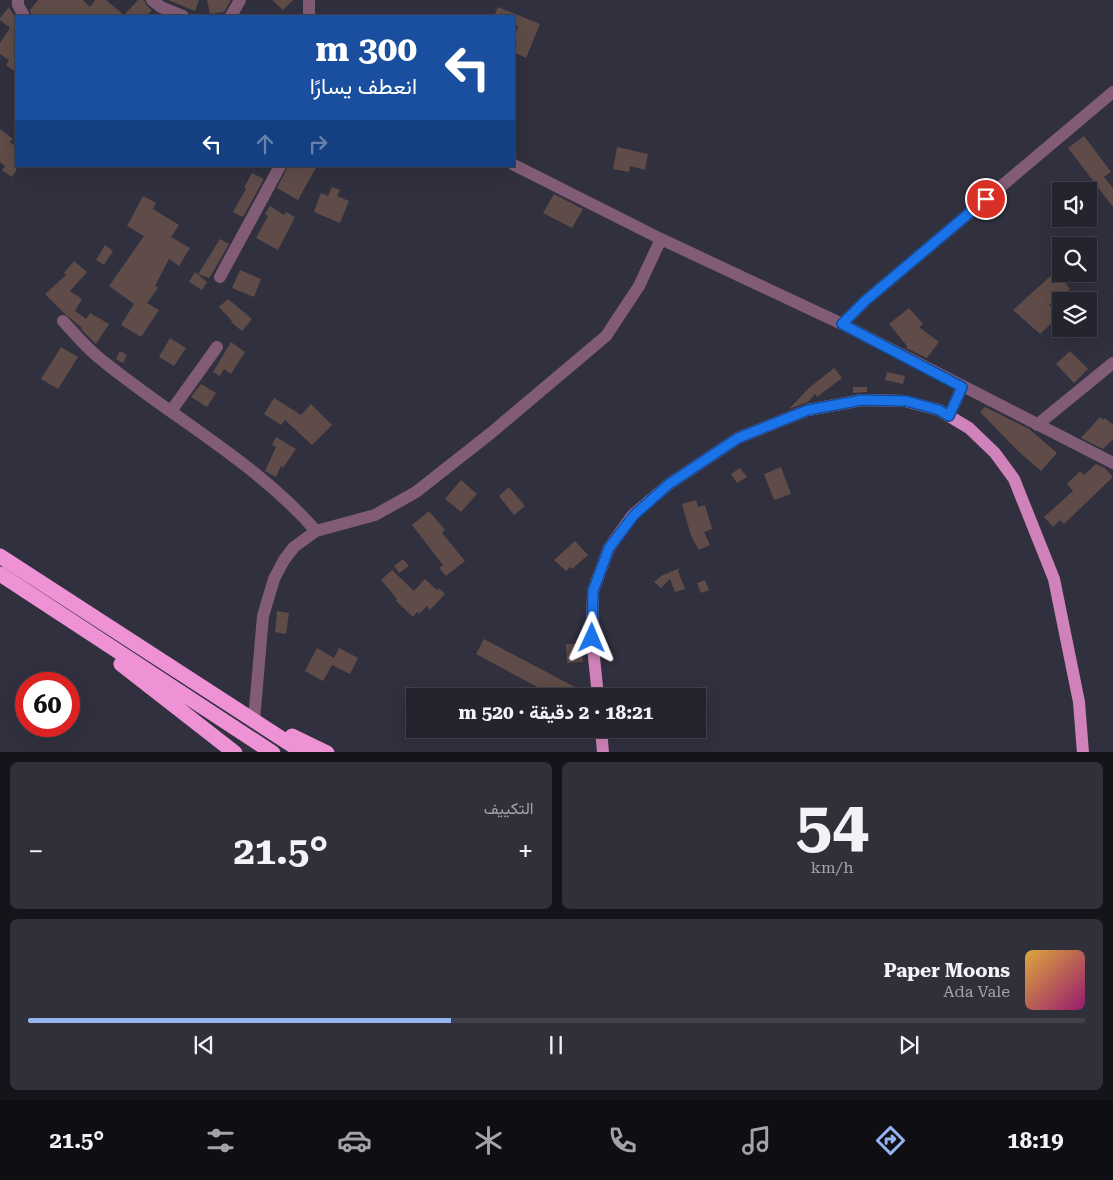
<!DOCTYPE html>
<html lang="ar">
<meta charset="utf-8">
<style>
:root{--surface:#24242f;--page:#30303b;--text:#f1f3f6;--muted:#a3a4aa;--line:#41414b;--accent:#95b2f1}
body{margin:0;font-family:"Roboto Serif",Vazirmatn,serif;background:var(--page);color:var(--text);direction:rtl;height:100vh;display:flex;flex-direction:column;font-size:19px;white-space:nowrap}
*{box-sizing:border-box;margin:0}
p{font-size:16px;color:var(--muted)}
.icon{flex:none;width:28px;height:28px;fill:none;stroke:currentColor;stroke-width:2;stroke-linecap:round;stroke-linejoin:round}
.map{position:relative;height:752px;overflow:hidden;direction:ltr}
.panel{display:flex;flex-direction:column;gap:10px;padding:10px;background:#14141a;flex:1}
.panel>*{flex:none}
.top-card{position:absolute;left:15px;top:15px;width:500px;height:152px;border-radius:0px;box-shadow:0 5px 20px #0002,0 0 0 1px var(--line);direction:rtl;background:#1a4fa0;color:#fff;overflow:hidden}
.tools{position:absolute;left:1052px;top:182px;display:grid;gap:10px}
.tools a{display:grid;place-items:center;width:45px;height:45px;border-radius:0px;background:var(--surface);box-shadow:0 5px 20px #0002,0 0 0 1px var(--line);font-size:25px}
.speed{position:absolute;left:15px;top:672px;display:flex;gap:10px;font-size:25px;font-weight:700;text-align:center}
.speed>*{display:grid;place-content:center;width:65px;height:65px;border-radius:50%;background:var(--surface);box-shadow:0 5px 20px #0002,0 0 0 1px var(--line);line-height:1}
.speed .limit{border:8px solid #d22;background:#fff;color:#111}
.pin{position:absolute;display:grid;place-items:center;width:42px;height:42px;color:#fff;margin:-21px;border:2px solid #fff;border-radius:50%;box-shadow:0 1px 5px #0007}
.me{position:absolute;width:55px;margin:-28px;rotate:1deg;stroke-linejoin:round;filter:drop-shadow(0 0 4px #0008)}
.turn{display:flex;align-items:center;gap:18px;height:105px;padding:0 15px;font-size:22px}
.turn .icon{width:65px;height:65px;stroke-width:2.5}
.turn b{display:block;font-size:35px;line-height:42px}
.lanes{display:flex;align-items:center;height:48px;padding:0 15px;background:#0003;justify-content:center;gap:25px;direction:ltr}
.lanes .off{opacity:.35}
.big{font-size:38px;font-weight:700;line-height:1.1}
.panel .widget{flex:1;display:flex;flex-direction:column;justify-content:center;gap:8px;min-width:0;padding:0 18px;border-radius:8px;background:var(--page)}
.panel .dial{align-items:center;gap:0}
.dial b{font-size:65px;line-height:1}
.song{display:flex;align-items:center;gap:15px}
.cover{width:60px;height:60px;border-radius:8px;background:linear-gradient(135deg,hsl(40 70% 55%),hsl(320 70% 35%))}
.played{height:5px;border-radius:2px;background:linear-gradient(90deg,var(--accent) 40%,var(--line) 40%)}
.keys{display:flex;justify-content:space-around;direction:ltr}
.heat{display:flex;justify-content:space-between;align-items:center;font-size:28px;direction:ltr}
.panel .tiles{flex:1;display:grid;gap:10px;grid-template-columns:1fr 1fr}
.widget:last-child{grid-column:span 2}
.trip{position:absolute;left:406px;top:688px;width:300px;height:50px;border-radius:0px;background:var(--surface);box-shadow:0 5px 20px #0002,0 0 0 1px var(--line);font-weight:700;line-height:50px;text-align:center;direction:rtl}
.tabs{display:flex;height:80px;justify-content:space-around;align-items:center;background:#0e0e13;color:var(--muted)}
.tabs .icon{width:35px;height:35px}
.tabs .on{color:var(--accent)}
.tabs b{font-size:22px;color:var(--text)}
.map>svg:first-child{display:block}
.building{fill:#5f4c48}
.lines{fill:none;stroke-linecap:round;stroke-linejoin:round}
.minor{stroke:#825c76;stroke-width:12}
.major{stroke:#d083ba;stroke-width:12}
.highway{stroke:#ef92d5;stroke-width:15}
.route-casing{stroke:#114b97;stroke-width:12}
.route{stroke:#1a73e8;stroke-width:9}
</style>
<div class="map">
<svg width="1113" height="753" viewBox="0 0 1113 753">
<rect width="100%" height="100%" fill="#30303f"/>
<path class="building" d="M38 0H83L90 7 95 0H106L124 15 138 0H144L147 6 152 10 146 16H32L30 10Z
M168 0H199L195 11Z
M207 0H231L224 12 210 14Z
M272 0H293L283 10Z
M9 7 16 19V72L6 65 9 60 0 54V43L10 28 0 20V18Z
M498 7 540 24 526 58 514 52V37L518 26 514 25V16H494Z
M0 129 13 139 10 142 16 147V171L12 177 2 170 5 166 0 162Z
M1084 136 1111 172 1104 177 1113 188V207L1068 148Z
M617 147 648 154 645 170 630 166 629 172 613 169Z
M288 166H317L298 200 277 188Z
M252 173 264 179 243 217 233 212 246 189 244 188Z
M332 187 340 190 337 196 349 201 340 223 314 212 321 193 328 196Z
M554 194 583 209 572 228 543 213Z
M143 196 156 203 153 209 179 225 171 237 190 248 179 266 169 259 155 286 158 288 147 303 159 310 141 337 121 325 134 304 109 286 144 236 127 226Z
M270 206 284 215 286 212 295 217 278 250 256 238 268 216 265 214Z
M220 239 229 244 213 272 209 278 198 274Z
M105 245 113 251 104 265 96 260Z
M74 261 87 272 70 291 82 299 75 311 86 319 90 313 109 324 96 344 81 329 82 328 64 313 45 294 66 275 64 273Z
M240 270 261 279 254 297 232 288Z
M1056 271 1070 289 1049 305 1058 317 1040 334 1013 310Z
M195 272 207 282 202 290 189 282Z
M228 299 252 319 242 331 231 322 232 321 219 307Z
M909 308 923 324 919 327 939 342 927 358 906 348 907 346 889 324Z
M170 338 186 348 174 366 159 357Z
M231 342 245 352 231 374 224 369 220 376 213 372Z
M61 347 78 357 58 389 41 379Z
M120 351 127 355 123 363 116 359Z
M1070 351 1088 369 1074 383 1056 364Z
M834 368 842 378 817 397 815 394 808 402 789 409 809 388Z
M887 372 905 376 903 384 885 380Z
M201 384 216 393 207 407 191 397Z
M853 387H867V392L853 393Z
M274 398 301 415 311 404 332 425 312 445 285 420 281 425 264 414Z
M985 407 1029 429 1057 453 1041 471 1018 451 980 412Z
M1100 417 1103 420 1105 418 1113 425V439L1103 449 1081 438Z
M276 437 296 449 283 468 281 466 276 477 265 471 276 447 272 445Z
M1096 464 1105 468 1113 477 1064 524 1060 520 1053 527 1044 517 1073 491 1067 484 1080 471 1084 475Z
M781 467 791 494 774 500 764 474Z
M740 468 747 477 737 483 731 474Z
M461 480 477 494 461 512 445 499Z
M509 487 525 506 514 515 499 496Z
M696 500 698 507 705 505 712 529 704 532 710 545 699 550 691 536 682 504Z
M429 511 445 530 442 533 465 561 446 576 439 568 443 565 412 525Z
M575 541 588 555 572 569 570 567 566 571 554 560Z
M403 559 409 566 399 573 394 566Z
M680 568 678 571 685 589 675 592 670 579 661 588 654 582 661 576Z
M392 570 414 591 425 579 437 590 439 588 445 594 430 610 427 606 419 614 417 612 413 617 396 601 397 599 381 580Z
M705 580 709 590 701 593 697 583Z
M277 611 289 613 286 634 275 632Z
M484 639 575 687 570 696H554L476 654Z
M566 644H582L583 662 567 663Z
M317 648 334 658 339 648 358 658 350 674 332 665 323 681 305 671Z"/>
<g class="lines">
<path class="minor" d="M18 0V5L24 16
M152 0 161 7 183 16
M309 0V16
M231 16 240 0
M514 165 661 239 842 324 1113 463
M220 277 280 166
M63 321C76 335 88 350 103 361 173 418 257 463 316 531
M842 324 865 301 1113 92
M171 411 217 347
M949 416 962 387
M1037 425 1113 363
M254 720 263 616 274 579 284 560 294 547 316 531 375 515 416 492 491 433 606 336 639 286 661 239"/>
<path class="major" d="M598 696 592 638 593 591 609 548 633 515 669 484 738 438 808 410 862 400 905 401 939 410 969 428 995 453 1014 479 1054 579 1079 702 1083 753
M601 729 603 753"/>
<path class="highway" d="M0 556 304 753
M0 574 273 753
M121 664 235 753
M292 736 327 753"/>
</g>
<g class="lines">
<g class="route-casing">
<path id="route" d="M592 638 593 591 609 548 634 515 669 484 738 438 808 410 862 400 906 401 939 410 949 416 962 387 842 324 865 301 986 199"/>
</g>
<use href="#route" class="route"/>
</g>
</svg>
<div class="tools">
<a><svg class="icon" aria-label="sound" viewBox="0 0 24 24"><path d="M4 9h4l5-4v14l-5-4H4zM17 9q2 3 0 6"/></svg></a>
<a><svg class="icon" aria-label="search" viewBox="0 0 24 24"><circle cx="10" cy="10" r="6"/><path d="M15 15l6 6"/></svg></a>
<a><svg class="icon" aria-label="layers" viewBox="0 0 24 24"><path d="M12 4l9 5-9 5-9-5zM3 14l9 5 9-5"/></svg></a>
</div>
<div class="speed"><div class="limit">60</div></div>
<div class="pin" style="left:986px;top:199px;background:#d93025"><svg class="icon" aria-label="arrive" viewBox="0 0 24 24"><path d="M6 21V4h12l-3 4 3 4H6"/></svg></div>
<svg class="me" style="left:592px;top:638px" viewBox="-20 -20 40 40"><path d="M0-17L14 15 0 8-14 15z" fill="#1a73e8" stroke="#fff" stroke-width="4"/></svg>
<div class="trip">18:21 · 2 دقيقة · 520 m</div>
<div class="top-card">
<div class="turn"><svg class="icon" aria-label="left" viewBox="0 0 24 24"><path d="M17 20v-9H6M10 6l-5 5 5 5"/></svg><div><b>300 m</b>انعطف يسارًا</div></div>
<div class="lanes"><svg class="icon" aria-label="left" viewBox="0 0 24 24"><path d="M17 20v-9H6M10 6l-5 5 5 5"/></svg><svg class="icon off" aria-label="ahead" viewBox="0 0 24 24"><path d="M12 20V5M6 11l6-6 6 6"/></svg><svg class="icon off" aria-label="right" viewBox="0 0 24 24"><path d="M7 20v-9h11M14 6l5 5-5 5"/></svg></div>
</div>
</div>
<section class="panel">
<div class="tiles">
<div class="widget dial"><b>54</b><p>km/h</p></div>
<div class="widget"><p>التكييف</p>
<div class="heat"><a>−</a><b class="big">21.5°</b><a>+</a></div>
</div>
<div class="widget">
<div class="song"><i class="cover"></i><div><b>Paper Moons</b><p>Ada Vale</p></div></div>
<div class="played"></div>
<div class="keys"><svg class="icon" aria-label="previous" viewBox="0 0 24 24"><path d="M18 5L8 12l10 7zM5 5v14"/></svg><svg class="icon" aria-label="pause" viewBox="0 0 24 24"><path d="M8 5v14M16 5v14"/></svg><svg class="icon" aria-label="next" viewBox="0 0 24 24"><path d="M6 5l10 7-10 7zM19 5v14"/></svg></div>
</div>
</div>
</section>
<nav class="tabs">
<b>18:19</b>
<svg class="icon on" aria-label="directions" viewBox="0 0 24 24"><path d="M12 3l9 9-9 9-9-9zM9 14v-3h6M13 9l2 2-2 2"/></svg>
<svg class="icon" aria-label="music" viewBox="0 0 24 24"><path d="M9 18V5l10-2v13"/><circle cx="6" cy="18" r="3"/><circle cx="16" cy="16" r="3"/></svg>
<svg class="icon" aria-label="phone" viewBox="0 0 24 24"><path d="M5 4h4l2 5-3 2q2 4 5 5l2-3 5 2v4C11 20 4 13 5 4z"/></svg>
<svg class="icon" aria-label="climate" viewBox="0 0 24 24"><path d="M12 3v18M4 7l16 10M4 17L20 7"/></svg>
<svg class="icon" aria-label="car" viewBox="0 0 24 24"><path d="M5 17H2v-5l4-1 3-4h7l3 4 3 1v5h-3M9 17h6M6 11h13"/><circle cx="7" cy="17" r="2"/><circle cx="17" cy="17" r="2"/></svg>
<svg class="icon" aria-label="filters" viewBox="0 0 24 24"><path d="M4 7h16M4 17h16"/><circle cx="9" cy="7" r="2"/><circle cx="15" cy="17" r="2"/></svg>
<b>21.5°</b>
</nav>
